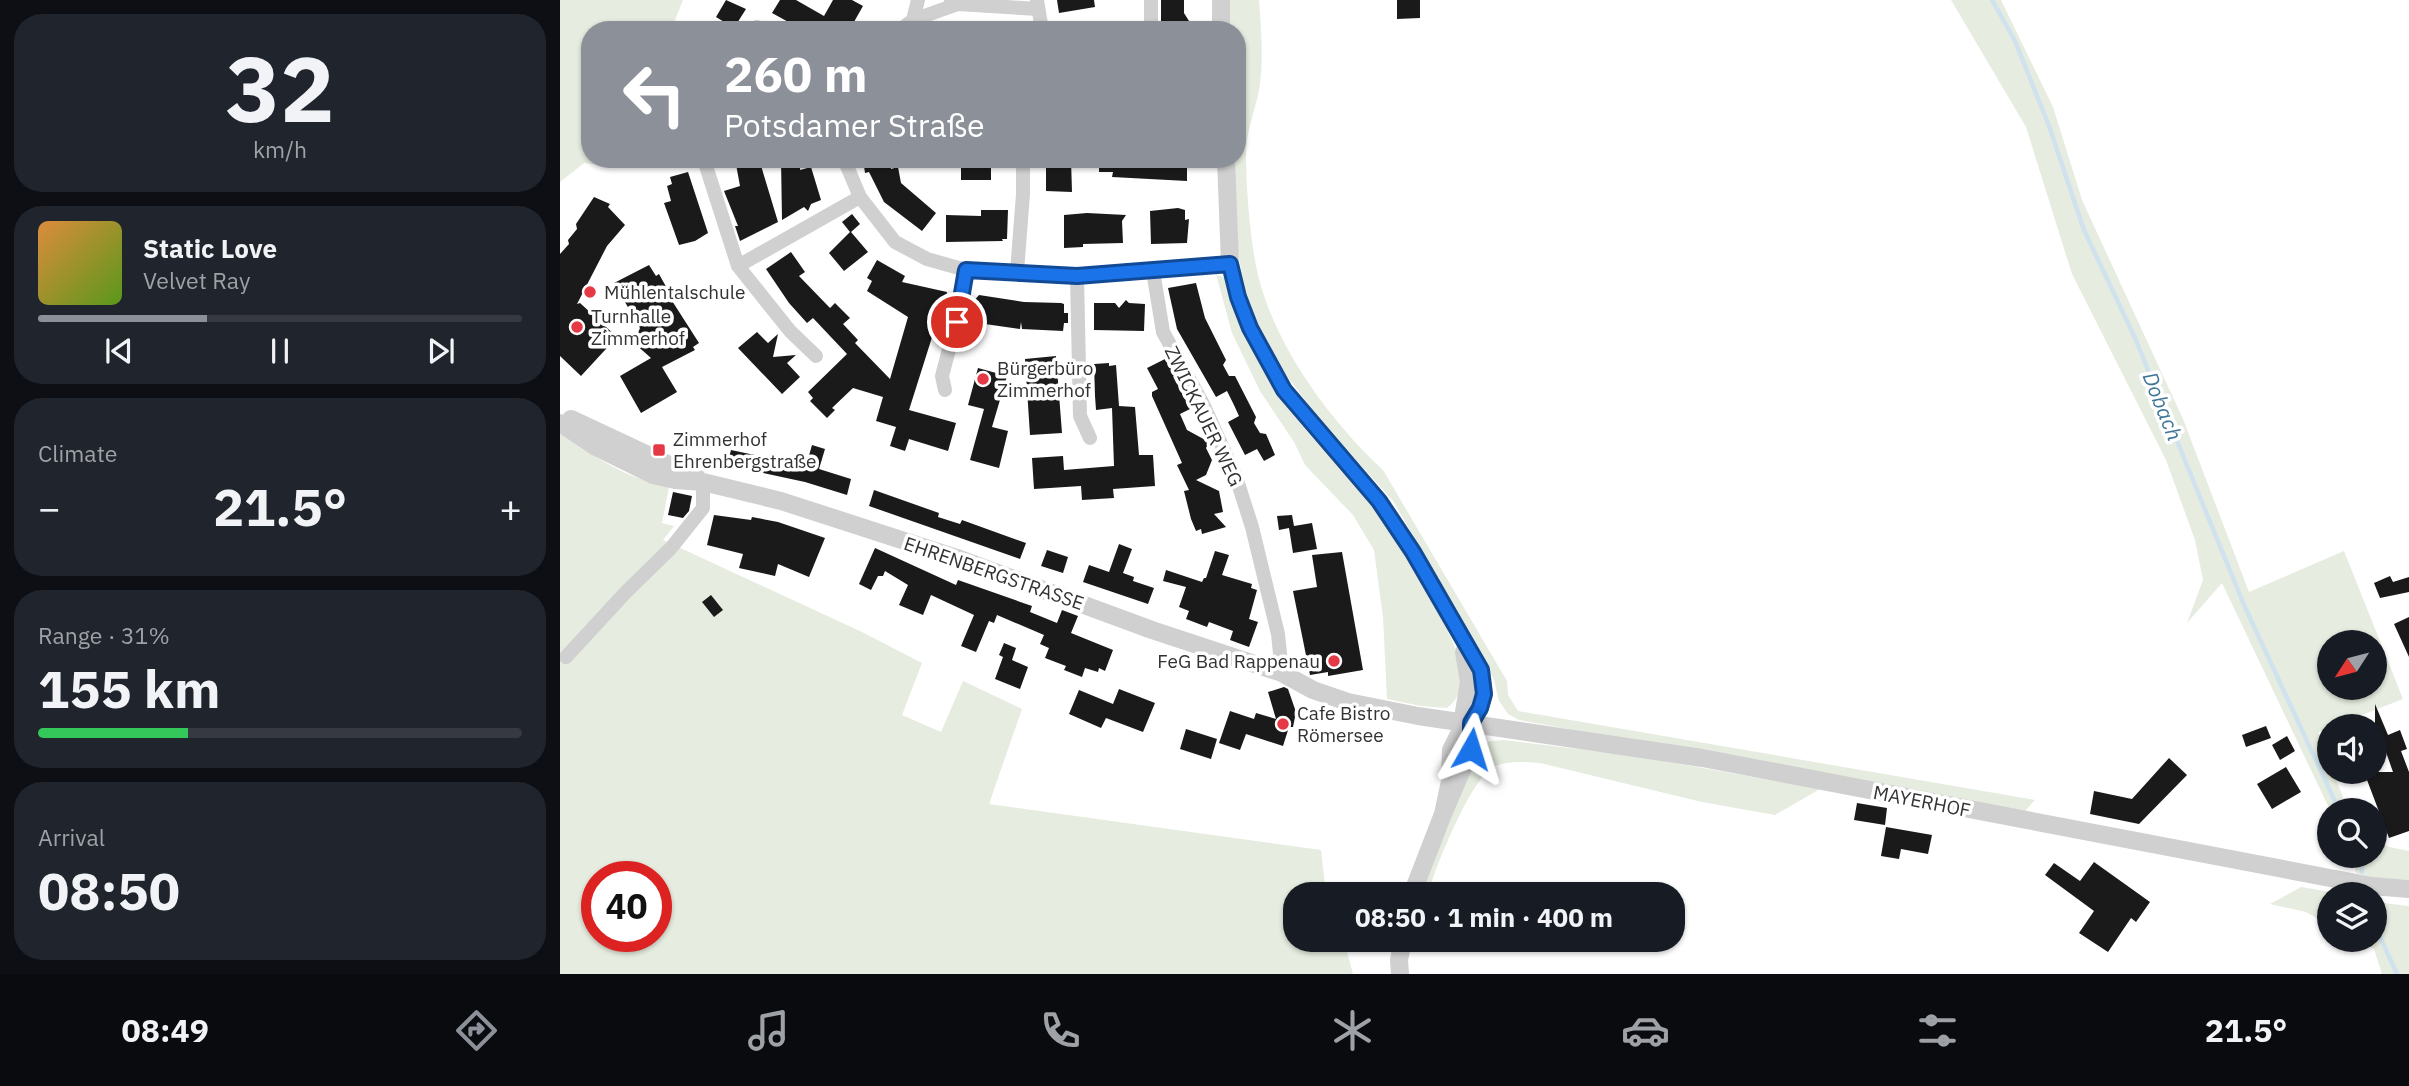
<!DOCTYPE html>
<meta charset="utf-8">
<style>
:root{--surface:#171b24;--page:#20242c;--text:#f1f3f6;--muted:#9ea1a6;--line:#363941;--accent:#8c9099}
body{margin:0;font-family:"IBM Plex Sans",sans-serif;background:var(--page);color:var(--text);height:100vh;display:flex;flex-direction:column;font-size:26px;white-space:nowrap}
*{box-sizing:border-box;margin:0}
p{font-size:23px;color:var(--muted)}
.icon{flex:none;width:38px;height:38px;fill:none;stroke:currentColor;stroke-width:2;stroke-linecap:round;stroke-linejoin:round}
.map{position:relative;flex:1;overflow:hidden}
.panel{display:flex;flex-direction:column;gap:14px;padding:14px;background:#0d0f14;width:560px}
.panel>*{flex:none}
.guide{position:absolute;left:21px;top:21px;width:665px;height:147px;border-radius:28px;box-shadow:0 2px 5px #0004;background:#8c9099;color:#fff;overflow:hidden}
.needle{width:46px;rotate:234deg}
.controls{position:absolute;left:1757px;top:630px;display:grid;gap:14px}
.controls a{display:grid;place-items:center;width:70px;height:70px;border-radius:50%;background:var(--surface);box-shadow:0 2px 5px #0004;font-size:35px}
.speed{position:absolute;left:21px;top:861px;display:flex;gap:14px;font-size:35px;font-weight:700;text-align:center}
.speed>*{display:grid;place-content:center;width:91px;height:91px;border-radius:50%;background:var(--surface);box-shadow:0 2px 5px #0004;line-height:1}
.speed .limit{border:10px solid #d22;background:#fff;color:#111}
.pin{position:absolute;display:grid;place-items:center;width:60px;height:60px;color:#fff;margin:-30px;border:4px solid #fff;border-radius:50%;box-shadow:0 2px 7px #0007}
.me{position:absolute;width:77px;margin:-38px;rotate:6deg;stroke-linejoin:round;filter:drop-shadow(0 0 5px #0008)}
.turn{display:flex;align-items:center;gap:24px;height:147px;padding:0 28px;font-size:32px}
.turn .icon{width:91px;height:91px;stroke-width:2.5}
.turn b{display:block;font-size:49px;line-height:60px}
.big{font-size:52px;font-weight:700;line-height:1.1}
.panel .card{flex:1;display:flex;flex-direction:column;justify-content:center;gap:10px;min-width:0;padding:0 24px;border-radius:28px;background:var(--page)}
.panel .dial{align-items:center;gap:0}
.dial b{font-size:91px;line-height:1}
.song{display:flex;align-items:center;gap:21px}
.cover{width:84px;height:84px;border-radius:10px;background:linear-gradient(135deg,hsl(30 70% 55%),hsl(90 70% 35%))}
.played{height:7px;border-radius:4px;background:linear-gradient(90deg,var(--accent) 35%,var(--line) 35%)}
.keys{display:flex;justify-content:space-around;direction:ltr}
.heat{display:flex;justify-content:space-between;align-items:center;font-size:38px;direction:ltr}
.charge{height:10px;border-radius:5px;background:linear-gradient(90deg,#34c759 31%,var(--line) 0)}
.trip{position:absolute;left:723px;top:882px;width:402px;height:70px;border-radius:28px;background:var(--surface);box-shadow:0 2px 5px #0004;font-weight:700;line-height:70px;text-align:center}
.menu{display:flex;height:112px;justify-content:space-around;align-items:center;background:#090b0e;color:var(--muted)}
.menu .icon{width:49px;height:49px}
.menu .selected{color:var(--accent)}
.menu b{font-size:32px;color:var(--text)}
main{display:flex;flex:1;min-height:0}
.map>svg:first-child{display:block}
.green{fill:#e6ecdf;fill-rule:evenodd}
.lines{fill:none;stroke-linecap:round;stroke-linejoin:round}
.stream{stroke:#cfe2ee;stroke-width:4.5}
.building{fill:#1a1a1a}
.minor{stroke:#d0d0d0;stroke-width:14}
.tertiary{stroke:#d0d0d0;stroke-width:18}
.route-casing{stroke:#114b97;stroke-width:18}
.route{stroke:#1a73e8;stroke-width:12}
.poi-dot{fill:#e63946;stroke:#fff;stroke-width:2.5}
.labels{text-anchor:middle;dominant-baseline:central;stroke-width:7;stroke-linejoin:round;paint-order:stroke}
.poi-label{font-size:19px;fill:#333;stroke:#fff;text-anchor:start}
.street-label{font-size:19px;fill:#333;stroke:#fff}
.water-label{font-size:21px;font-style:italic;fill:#3f7597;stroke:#fff}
</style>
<main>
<section class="panel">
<div class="card dial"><b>32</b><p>km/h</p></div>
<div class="card">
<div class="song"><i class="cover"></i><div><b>Static Love</b><p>Velvet Ray</p></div></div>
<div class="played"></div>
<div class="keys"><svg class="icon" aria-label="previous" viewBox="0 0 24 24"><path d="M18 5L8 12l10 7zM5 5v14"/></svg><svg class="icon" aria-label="pause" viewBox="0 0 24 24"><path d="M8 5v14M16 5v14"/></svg><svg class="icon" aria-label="next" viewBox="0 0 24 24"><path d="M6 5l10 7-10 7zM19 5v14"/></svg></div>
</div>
<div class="card"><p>Climate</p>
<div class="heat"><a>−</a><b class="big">21.5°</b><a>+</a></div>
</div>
<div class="card"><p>Range · 31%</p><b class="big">155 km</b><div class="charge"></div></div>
<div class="card"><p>Arrival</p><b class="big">08:50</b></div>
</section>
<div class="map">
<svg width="1849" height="974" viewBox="0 0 1849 974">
<rect width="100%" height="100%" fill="#fff"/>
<path class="green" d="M0 0H123L111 30H30V159H44L39 165 24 163 0 182Z
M670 0H699C701 29 704 62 699 90 695 111 686 132 686 153 686 188 690 241 698 275 715 346 770 421 823 470L947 681 948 695 958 711 1475 800 1465 811 959 720 948 714 939 701 934 680 921 652 833 501 761 421 720 367 700 331 686 293 678 254 674 159H677V30H670Z
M1391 0H1441L1493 107 1522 200 1623 419 1689 592 1784 551 1843 699 1758 732 1769 761V772H1773L1788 810H1770L1662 583 1627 623 1643 580 1635 540 1606 460 1512 274 1466 127ZM1769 642H1815V688H1769Z
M656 274 667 279C681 318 693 356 716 391 745 435 786 470 819 512 837 533 902 647 902 671 902 687 900 698 887 708L861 706 827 699 823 617 814 550 793 515 745 465 734 442 700 391 672 333Z
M0 432C40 460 61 476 109 487L102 523 114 526 103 540 302 632 362 663 342 715 381 732 403 681 462 709 429 804 761 850 766 894H735V940H784L793 974H0ZM37 877H96V936H37Z
M944 740 1075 756 1260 789 1215 815 1142 802 980 763C966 762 945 760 932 768 910 781 875 868 868 894H858L918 749 930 741Z
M1815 844 1849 851V880L1813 878 1796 873 1792 856H1815Z
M1741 887 1782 894H1769V925L1746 912 1710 904Z
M1815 902 1849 906V974H1822L1814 949 1796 940H1815Z"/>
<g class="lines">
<path class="stream" d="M1432 0 1455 41 1489 126 1524 230 1575 338 1684 605 1779 810
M1801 856 1802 872
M1815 926 1837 974"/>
</g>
<path class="building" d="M166 0 186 9 174 28 156 17Z
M220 0H236L264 16 273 0H292L303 6 290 29 284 25 281 30H243L212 13Z
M497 0H534L535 7 499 13Z
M601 0H624V13L629 21H615L614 27 601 26Z
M837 0H860V18L837 19Z
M175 159H199L218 222 180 241 175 226H178L164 191 180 186Z
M221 159H241L240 170 251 167 261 200 251 204 248 211 244 207 222 220Z
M303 159H330L331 169 338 167 341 183 376 213 362 231 324 202 309 172 305 173Z
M431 159V180H401V160Z
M478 159H511L512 192 486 191V167Z
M539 159H627V181L552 177 553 172H539Z
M128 172 148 233 135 241 119 245 104 203 111 201 107 186 112 184 110 177Z
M34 197 50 204 48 207 65 225 47 246 17 304 20 303 57 337 21 376 0 356V254L9 244 8 240 17 229 16 224Z
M618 208 625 210V220L629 219 627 243 591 244 590 211Z
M421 210H448L447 239H442L443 241 386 242V215L421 216Z
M527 213 566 215 562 221 563 243 523 244V247L504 248V215Z
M292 214 300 224 291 232 308 252 284 271 269 253 290 232 282 222Z
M231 252 245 272 239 276 270 308 275 303 290 318 283 324 298 340 295 343 330 379 348 317 307 291 312 281 307 278 317 260 345 276 342 282 387 292 379 332 374 331 349 410 396 423 388 451 349 439 345 451 330 446 336 427 316 421 323 397 293 388 272 408 275 410 267 418 250 401 253 398 248 392 287 354 253 318 247 323 229 303 206 269Z
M89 265 96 276 99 274 109 292 107 293 139 343 133 347 135 350 102 367 117 392 81 413 60 376 91 358 74 343 80 328 54 283Z
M636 283 645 318 666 360 663 365 669 376H675L696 417 694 423 700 433 706 434 715 455 704 461 697 449 685 455 668 422 679 416 673 403 667 391 656 397 617 329 608 288Z
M419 295 464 302 501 303 504 304V313H508V323H504L503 331 462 329 461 322 460 329 411 322 412 303Z
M566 300 569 303 585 304 584 331 534 330V303H555L559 308Z
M197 332 208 343 218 334 213 357 236 355 227 363 240 377 222 394 178 348Z
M496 356 502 433 470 435 465 359Z
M605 359 616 375 614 377 630 409 620 414 627 430 649 442 646 448 652 460 646 475 636 480 659 491 663 512 654 514 666 527 642 534 641 529 636 531 631 519 624 491 629 490 617 465 622 463 592 396V392L598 389 587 368Z
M549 363V366L556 365 559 406 575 407 579 455H593L595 486 553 489 554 498 522 500 521 486 474 489 472 458 503 456 504 470 554 466 552 408 536 410 535 396 534 364Z
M418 368 447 376 432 427 448 431 439 468 410 460 424 409 408 405Z
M252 445 265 449 259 469 291 479 287 495 245 482 167 465 171 450 246 466Z
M314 490 379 513 378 517 400 524 402 520 466 543 460 559 309 506Z
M113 492 132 496 129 511 123 518 108 515Z
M154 515 191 520 192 517 218 522 265 538 249 577 218 564 215 576 179 568 183 554 147 545Z
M732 515 734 526 752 523 757 549 733 553 729 528 719 530 717 516Z
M559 544 572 549 563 573 574 577 573 581 594 588 588 604 523 582 529 565 549 572Z
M315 548 396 585 398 580 472 606 470 612 497 623 502 610 518 616 511 633 553 650 545 671 539 668 538 672 525 668 522 677 504 670 506 666 485 658 489 648 480 644 484 635 437 615 434 623 429 621 416 652 401 646 414 615 371 595 363 615 339 605 348 585 325 571 323 576H318L311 590 299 584Z
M487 550 508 557 503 573 481 566Z
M655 551 669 555 662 575 692 584 691 588 697 590 689 619 698 622 689 647 670 640 673 631 649 622 647 627 626 619 629 611 619 607 626 587 603 581 606 570 642 582 644 578H646Z
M782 552 803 670 768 676V672L750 675 733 591 757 587 752 555Z
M1830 576 1833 582 1849 577V592L1820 598 1814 583Z
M151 595 163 610 154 617 142 602Z
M1849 617V657L1834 624Z
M444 643 456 648 452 660 468 667 460 689 435 679 443 657 439 655Z
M724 687 728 689 736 712 733 727H729L723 746 686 734 680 750 659 743 670 711 694 719 696 713 716 719 708 692Z
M559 689 595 703 583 732 546 718 541 728 509 714 519 690 553 704Z
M1815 704 1828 735 1840 730 1847 749 1841 751 1849 772V831L1829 838 1804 772H1833L1821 738 1815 740Z
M1706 726 1711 738 1686 747 1682 735Z
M626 729 657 739 651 759 620 749Z
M1727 736 1735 751 1720 760 1712 745Z
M1609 758 1627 775 1579 824 1530 814 1534 791 1572 799Z
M1726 767 1741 792 1712 809 1697 784Z
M1297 803 1327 808 1325 825 1294 820Z
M1326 827 1372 835 1368 854 1341 849 1339 859 1321 856Z
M1534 862 1590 902 1576 922 1571 918 1548 952 1519 933 1534 911 1485 875 1494 863 1520 881Z"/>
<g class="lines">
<path class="minor" d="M391 0 398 4 478 9
M477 0 482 30
M591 0V30
M353 20 358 0
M197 27 203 30
M340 30 353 20 398 4
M284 159 300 197 335 242 367 259 406 270 517 276 670 264
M146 166 178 266 230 331 256 356
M178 266 300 197
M593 271 603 332 643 404 676 477 692 527 718 634 722 673
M457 272 463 194V159
M517 276 520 416 530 438
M385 390 382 376 401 304 406 270
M6 657 65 593 111 548 143 508V482"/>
<path class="tertiary" d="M661 30V0
M666 159 670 264 678 297 690 328 724 390 819 501 853 552 921 670 924 694 920 707 899 734 891 750 890 781 883 814
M11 419 137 478
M0 423 36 447 93 475 115 480 143 482 221 501 397 558 592 630 722 673 753 690 788 702 858 716 1142 758 1812 886 1849 889
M852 894 883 814 911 749V723L904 712 909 682 904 652
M840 974 839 960 843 940"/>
</g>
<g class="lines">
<g class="route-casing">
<path id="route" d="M397 322 406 270 517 276 670 264 678 297 690 328 724 390 819 501 853 552 921 670 924 694 920 708 911 723V749"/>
</g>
<use href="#route" class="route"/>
</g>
<g class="poi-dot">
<circle cx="30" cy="292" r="7"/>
<circle cx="17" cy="327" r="7"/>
<circle cx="423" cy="379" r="7"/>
<rect x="92" y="443" width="14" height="14" rx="3.5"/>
<circle cx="774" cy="661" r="7"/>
<circle cx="723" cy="724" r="7"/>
</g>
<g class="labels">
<g class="poi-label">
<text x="44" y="292">Mühlentalschule</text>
<text x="31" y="316">Turnhalle<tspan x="31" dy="22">Zimmerhof</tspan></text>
<text x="437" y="368">Bürgerbüro<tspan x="437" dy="22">Zimmerhof</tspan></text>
<text x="113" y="439">Zimmerhof<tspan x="113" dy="22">Ehrenbergstraße</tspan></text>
<text x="760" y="661" text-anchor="end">FeG Bad Rappenau</text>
<text x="737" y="713">Cafe Bistro<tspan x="737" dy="22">Römersee</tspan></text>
</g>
<g class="street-label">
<text transform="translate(644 416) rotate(64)">ZWICKAUER WEG</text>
<text transform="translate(434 573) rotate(19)">EHRENBERGSTRASSE</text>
<text transform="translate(1362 801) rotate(11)">MAYERHOF</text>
</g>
<g class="water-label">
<text transform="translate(1603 406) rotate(68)">Dobach</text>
</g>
</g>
</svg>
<div class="controls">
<a><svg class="needle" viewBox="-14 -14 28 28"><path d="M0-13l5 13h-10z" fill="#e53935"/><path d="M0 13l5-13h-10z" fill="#9ea1a6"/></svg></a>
<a><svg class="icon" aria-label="sound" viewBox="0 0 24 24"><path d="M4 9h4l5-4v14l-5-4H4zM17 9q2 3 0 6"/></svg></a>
<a><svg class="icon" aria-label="search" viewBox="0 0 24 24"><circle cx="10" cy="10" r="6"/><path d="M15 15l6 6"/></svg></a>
<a><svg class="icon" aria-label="layers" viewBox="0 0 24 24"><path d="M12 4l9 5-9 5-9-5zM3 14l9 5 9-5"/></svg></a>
</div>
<div class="speed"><div class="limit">40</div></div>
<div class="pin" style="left:397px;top:322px;background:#d93025"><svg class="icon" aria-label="arrive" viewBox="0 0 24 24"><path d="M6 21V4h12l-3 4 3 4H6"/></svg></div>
<svg class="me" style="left:911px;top:749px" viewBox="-20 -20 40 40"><path d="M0-17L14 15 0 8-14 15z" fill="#1a73e8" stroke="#fff" stroke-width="4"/></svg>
<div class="trip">08:50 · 1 min · 400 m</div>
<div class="guide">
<div class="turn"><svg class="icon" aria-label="left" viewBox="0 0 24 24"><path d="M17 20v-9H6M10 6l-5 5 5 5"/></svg><div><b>260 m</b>Potsdamer Straße</div></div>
</div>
</div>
</main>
<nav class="menu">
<b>08:49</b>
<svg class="icon selected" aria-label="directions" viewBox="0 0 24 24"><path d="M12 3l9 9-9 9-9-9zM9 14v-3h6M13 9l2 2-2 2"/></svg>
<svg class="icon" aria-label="music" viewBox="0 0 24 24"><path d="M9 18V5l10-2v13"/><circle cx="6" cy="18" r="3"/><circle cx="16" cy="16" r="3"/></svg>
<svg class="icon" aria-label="phone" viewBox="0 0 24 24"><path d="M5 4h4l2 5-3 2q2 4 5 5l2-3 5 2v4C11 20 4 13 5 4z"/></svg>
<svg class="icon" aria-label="climate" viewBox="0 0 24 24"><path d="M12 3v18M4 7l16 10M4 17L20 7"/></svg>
<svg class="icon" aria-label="car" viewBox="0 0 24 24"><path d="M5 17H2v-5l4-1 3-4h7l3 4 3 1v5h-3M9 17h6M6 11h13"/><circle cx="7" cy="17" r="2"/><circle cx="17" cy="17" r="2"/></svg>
<svg class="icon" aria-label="filters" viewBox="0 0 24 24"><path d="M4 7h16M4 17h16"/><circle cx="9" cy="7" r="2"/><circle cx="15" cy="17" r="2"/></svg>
<b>21.5°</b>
</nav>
